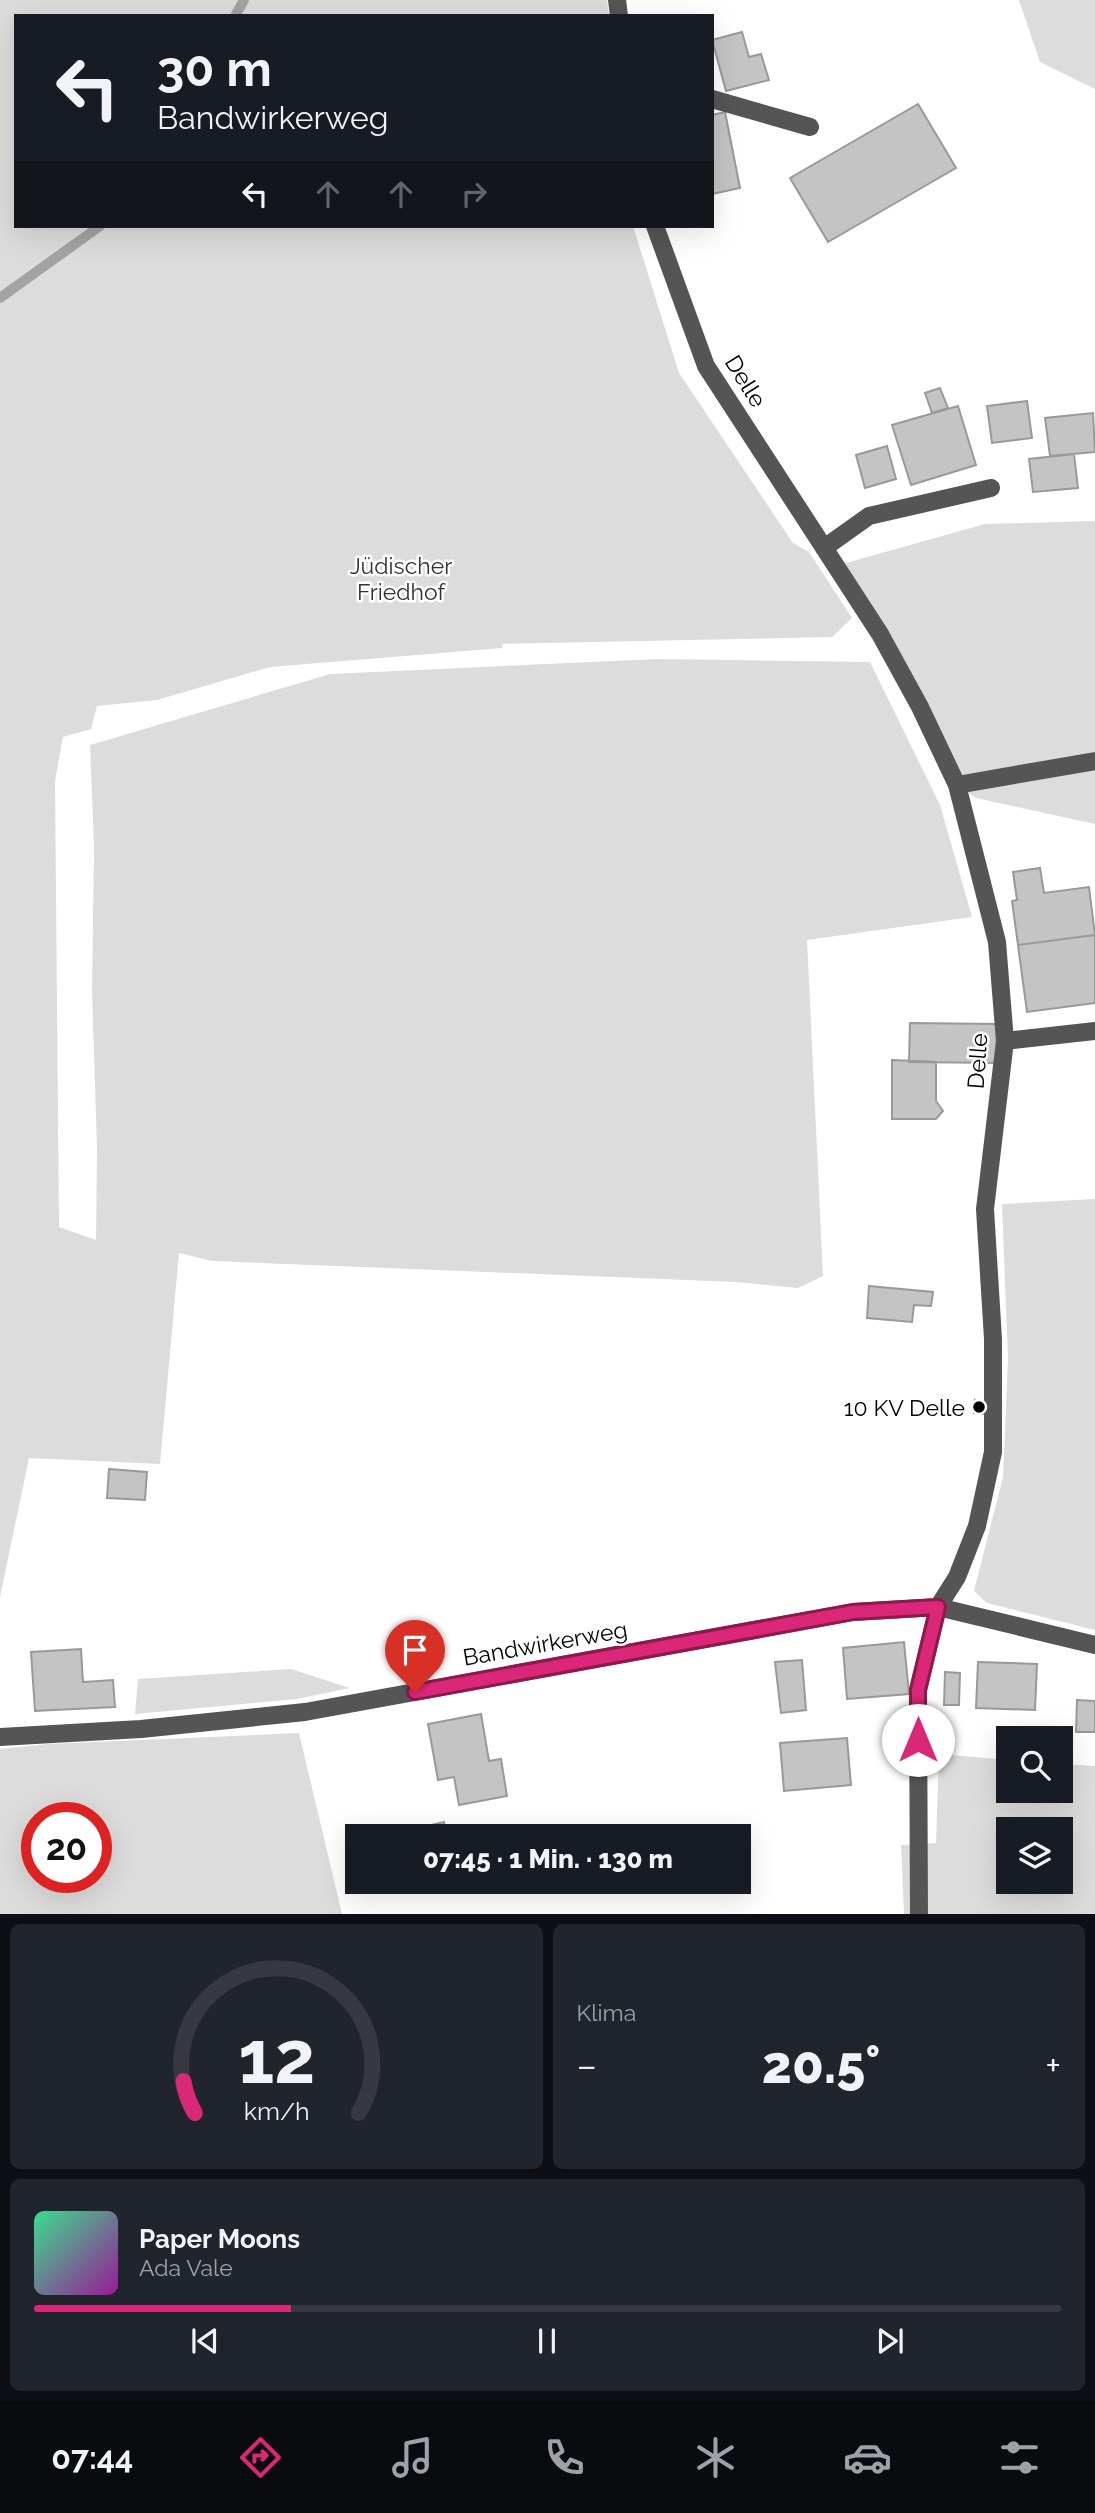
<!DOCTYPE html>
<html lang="de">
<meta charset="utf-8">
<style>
:root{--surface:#171b24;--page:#20242c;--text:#f1f3f6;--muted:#9ea1a6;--line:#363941;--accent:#db2777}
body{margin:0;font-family:Raleway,sans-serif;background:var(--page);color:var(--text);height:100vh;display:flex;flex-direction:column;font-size:26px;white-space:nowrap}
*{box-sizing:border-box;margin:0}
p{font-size:23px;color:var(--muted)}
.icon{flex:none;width:38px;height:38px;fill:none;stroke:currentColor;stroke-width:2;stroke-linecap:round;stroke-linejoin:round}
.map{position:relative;height:1914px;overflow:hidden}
.details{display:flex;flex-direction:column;gap:10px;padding:10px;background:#0d0f14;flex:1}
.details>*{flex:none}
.banner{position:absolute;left:14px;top:14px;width:700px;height:214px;border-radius:0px;box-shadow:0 7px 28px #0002;background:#171b24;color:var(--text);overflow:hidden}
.controls{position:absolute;left:996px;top:1726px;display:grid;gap:14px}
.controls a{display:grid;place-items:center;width:77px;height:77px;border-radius:0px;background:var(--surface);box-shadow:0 7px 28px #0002;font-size:35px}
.speed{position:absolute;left:21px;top:1802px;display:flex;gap:14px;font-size:35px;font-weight:700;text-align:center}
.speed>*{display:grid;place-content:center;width:91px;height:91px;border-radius:50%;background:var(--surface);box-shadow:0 7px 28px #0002;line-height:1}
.speed .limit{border:10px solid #d22;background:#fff;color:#111}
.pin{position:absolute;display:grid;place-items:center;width:60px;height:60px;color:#fff;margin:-72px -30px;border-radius:50% 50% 50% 0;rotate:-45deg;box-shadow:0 0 7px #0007}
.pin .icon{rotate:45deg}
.me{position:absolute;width:77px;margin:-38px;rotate:0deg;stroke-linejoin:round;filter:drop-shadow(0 0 5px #0008)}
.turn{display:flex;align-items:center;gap:24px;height:147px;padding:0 28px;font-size:32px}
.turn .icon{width:91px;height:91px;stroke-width:2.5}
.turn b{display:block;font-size:49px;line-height:60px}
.lanes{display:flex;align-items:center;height:66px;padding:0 28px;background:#0003;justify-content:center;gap:35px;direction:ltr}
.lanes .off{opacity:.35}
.big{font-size:52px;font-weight:800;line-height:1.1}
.details .tile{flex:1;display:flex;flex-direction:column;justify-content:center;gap:10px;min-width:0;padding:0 24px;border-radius:10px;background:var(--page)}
.details .dial{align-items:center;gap:0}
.dial svg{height:182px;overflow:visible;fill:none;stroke:var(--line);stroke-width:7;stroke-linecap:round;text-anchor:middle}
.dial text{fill:var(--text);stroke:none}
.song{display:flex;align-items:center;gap:21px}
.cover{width:84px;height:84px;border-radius:10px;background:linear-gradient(135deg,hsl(150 70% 55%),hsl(300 70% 35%))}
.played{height:7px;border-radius:4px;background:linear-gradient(90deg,var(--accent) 25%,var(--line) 25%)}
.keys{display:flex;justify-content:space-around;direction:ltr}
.heat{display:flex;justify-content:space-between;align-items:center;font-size:38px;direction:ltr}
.details .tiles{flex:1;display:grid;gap:10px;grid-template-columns:1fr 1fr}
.tile:last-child{grid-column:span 2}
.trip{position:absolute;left:345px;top:1824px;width:406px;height:70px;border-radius:0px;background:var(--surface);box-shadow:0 7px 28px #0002;font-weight:800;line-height:70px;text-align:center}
.tab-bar{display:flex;height:112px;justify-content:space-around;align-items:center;background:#090b0e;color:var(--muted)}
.tab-bar .icon{width:49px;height:49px}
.tab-bar .active{color:var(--accent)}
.tab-bar b{font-size:32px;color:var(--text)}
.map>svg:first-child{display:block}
.green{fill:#dcdcdc;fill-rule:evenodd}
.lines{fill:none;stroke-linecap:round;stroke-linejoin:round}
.stream{stroke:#a3a3a3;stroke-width:10}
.building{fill:#c4c4c4;stroke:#999;stroke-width:2}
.minor{stroke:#555;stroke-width:18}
.route-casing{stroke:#8e194d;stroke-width:18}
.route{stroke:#db2777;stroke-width:12}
.poi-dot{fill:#000;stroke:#fff;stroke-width:2.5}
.labels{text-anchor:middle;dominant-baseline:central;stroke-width:5;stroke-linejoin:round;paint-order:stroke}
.street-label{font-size:23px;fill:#000;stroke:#fff}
.park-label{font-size:23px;fill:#333;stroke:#fff}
.poi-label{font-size:23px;fill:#000;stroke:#fff;text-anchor:end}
</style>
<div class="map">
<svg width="1095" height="1915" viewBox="0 0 1095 1915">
<rect width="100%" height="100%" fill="#fff"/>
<path class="green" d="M0 0H607L609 16H16V226H633L679 373 793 543 809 552 852 618 832 637 502 644 503 648 270 667 157 700 97 706 91 729 63 737 55 781 59 1227 96 1240 97 1148 92 992 94 846 90 745 330 674 657 659 870 662 940 805 972 917 807 940 823 1276 798 1288 736 1282 212 1261 179 1253 160 1464 29 1458 0 1597Z
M1019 0H1095V89L1040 62Z
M1095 521V824L976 798 960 787 835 566 985 524Z
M1095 1199V1630L987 1603 974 1591 1003 1477 1008 1359 1002 1204Z
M291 1669 350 1688 297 1699 135 1714 138 1679Z
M299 1733 342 1914H0V1749L48 1744ZM37 1818H96V1878H37Z
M939 1754 1008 1760V1790H1060L1061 1764 1095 1766V1914H904L901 1845 936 1843ZM1008 1829H1060V1881H1008Z"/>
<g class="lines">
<path class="stream" d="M235 16 244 0
M0 298 100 226"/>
</g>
<path class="building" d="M742 32 749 57 761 54 769 80 726 91 712 40Z
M918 104 956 168 828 242 790 178Z
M725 112 740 188 712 194V115Z
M940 388 948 408 932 413 925 393Z
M1027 401 1032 438 992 443 987 406Z
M958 406 976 465 911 485 892 425Z
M1093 413 1095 452 1050 456 1045 418Z
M887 446 896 479 865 488 856 455Z
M1074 454 1078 488 1033 492 1029 459Z
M1040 868 1044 893 1089 887 1095 935 1018 945 1012 901 1017 900 1013 872Z
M1095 935V1003L1027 1012 1018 945Z
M910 1023 998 1024V1063L909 1062Z
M892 1060 936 1062V1101L943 1111 936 1119H892Z
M869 1286 933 1292 931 1306 914 1305 912 1322 867 1318Z
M975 1400 985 1402 984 1414 974 1413Z
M109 1469 147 1472 145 1500 107 1498Z
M904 1642 909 1694 847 1699 843 1648Z
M81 1649 83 1682 113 1680 115 1707 35 1711 31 1652Z
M802 1660 806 1710 781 1713 775 1662Z
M978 1662 1037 1664 1035 1710 976 1708Z
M945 1672 960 1673 959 1705H944Z
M1077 1700 1095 1701V1732H1076Z
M481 1714 489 1761 501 1759 507 1796 459 1805 454 1777 438 1780 428 1724Z
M847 1738 851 1785 784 1791 780 1743Z
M444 1822 447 1836H429L427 1826Z"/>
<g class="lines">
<path class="minor" d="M617 0 619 16
M712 99 810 127
M655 226 706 366 880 634 920 707 957 785 997 942 1005 1041 985 1209 993 1339V1452L977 1526 957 1577 938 1607 918 1690 919 1915
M824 548 869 516 991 488
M957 785 1095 761
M1005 1041 1095 1031
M0 1737 141 1729 305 1712 853 1612 938 1607 1095 1645"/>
</g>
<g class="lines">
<g class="route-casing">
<path id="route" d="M415 1692 853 1612 938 1607 918 1690V1740"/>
</g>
<use href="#route" class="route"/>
</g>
<circle class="poi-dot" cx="979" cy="1407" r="7"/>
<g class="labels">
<g class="street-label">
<text transform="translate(746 381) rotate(58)">Delle</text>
<text transform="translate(977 1061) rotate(-86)">Delle</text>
<text transform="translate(545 1643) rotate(-10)">Bandwirkerweg</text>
</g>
<g class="park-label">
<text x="401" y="565">Jüdischer<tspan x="401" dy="26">Friedhof</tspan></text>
</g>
<g class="poi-label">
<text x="965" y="1407">10 KV Delle</text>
</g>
</g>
</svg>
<div class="controls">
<a><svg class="icon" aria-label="search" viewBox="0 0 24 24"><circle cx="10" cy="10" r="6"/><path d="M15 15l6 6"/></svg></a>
<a><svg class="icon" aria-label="layers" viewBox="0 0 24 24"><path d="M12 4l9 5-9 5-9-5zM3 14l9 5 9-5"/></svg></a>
</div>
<div class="speed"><div class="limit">20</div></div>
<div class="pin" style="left:415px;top:1692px;background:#d93025"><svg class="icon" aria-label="arrive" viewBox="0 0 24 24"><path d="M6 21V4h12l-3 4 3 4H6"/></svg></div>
<svg class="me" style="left:918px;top:1740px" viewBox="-20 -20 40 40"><circle r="19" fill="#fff"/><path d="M0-13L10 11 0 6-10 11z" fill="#db2777"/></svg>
<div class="trip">07:45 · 1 Min. · 130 m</div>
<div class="banner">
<div class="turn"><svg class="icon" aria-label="left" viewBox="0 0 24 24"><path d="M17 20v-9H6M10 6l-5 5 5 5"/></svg><div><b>30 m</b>Bandwirkerweg</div></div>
<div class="lanes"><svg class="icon" aria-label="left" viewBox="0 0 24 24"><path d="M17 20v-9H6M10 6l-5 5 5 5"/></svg><svg class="icon off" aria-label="ahead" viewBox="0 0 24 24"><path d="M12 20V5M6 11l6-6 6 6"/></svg><svg class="icon off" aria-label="ahead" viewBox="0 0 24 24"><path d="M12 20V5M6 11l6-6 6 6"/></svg><svg class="icon off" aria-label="right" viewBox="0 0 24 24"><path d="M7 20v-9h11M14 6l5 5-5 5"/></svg></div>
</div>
</div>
<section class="details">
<div class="tiles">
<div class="tile dial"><svg viewBox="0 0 100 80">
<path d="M14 69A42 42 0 1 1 86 69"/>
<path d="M14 69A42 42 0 0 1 9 55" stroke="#db2777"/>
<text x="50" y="56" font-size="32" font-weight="700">12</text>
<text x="50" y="72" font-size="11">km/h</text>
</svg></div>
<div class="tile"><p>Klima</p>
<div class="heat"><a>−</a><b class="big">20.5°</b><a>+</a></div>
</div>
<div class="tile">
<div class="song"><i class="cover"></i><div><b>Paper Moons</b><p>Ada Vale</p></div></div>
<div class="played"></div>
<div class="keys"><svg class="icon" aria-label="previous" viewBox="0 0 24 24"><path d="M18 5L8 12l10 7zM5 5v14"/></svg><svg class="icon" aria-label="pause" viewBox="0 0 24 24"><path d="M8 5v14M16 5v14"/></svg><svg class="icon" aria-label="next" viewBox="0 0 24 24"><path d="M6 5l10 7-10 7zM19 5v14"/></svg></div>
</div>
</div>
</section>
<nav class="tab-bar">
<b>07:44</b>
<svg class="icon active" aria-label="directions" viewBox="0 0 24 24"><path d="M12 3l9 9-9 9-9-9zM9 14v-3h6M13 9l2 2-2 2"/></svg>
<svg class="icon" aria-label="music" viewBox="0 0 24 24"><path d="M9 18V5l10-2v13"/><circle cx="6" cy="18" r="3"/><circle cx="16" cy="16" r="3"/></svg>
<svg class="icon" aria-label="phone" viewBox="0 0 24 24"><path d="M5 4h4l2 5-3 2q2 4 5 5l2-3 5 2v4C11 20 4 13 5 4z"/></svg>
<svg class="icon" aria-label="climate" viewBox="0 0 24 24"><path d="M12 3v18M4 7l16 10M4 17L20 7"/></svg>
<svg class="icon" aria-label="car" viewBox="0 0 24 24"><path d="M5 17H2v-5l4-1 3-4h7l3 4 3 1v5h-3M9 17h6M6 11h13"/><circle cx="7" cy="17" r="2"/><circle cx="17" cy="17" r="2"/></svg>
<svg class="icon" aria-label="filters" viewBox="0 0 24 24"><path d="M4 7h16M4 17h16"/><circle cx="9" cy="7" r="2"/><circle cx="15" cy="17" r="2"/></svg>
</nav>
